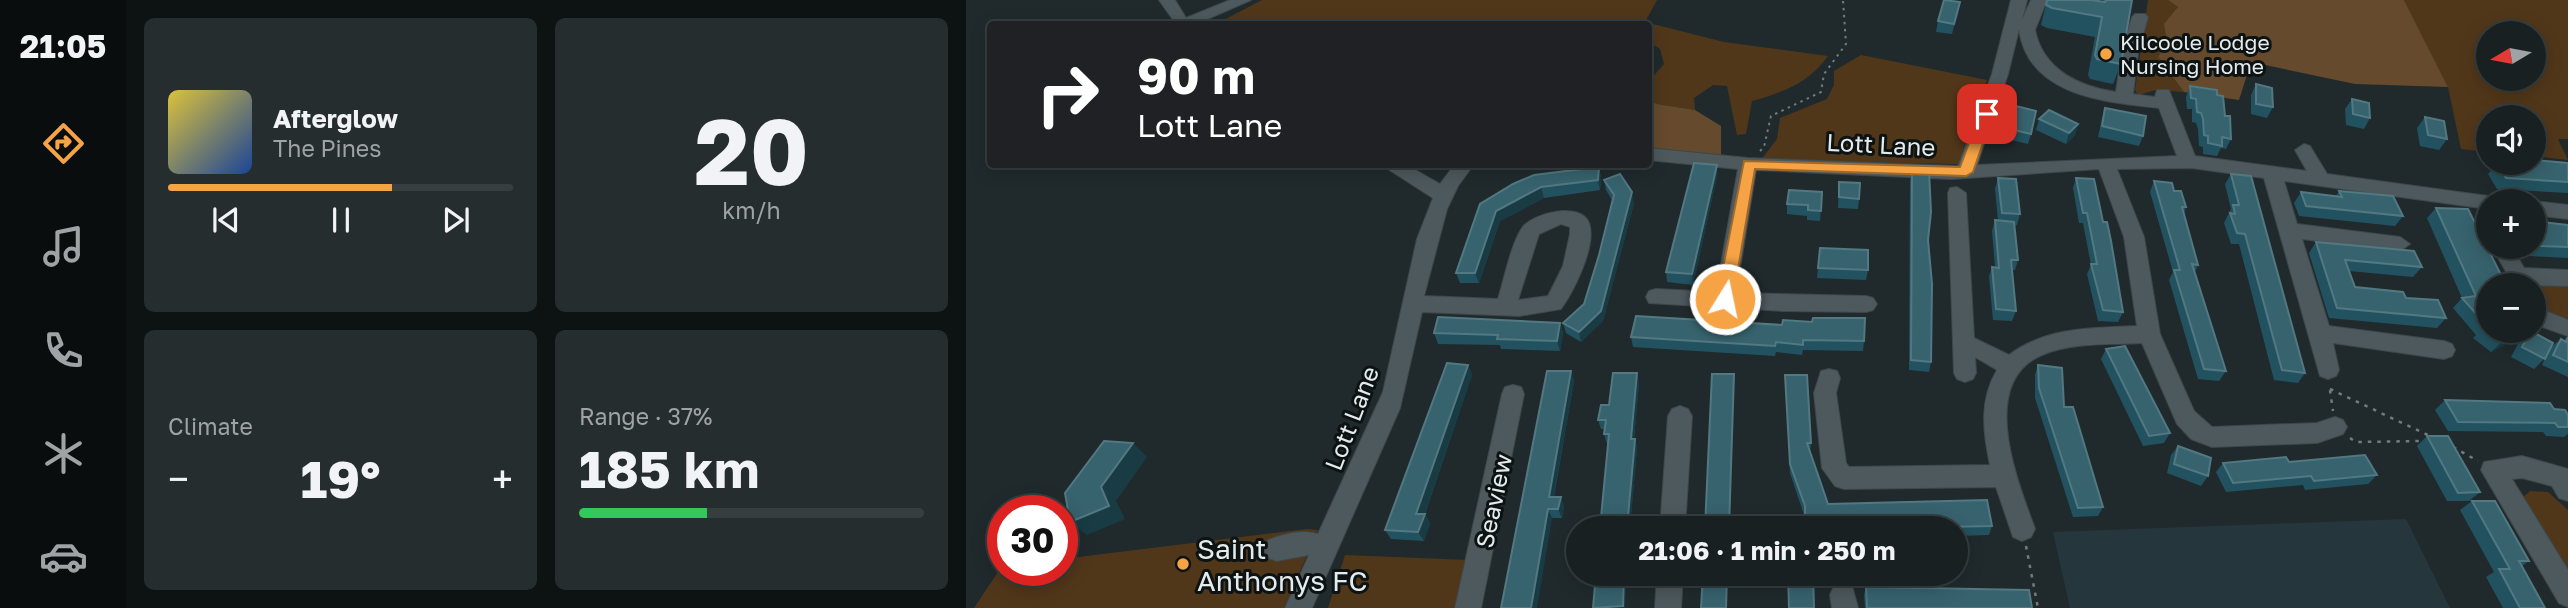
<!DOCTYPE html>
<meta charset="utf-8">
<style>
:root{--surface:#182022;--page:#252d2f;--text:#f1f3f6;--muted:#9fa3a5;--line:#363e40;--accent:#f5a345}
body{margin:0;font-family:"Golos Text",sans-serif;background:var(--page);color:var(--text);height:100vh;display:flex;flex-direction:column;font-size:26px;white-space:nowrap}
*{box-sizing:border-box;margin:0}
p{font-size:23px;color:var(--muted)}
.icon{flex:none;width:38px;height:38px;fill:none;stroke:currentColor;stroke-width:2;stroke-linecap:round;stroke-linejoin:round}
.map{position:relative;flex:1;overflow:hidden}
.details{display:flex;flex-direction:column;gap:18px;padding:18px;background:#0d1213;width:840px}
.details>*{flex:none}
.banner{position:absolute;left:21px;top:21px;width:665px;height:147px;border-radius:7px;box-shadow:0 4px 18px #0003,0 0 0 2px var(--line);background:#202124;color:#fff;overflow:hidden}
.needle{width:46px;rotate:260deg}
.fabs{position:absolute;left:1510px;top:21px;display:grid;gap:14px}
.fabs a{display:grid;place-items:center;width:70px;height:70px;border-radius:50%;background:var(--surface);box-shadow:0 4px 18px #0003,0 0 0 2px var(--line);font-size:35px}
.speed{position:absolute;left:21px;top:495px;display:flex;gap:14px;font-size:35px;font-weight:700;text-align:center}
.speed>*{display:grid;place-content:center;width:91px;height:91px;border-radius:50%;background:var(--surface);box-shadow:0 4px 18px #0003,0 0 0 2px var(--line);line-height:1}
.speed .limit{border:10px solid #d22;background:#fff;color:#111}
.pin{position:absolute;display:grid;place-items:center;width:60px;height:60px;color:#fff;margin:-30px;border-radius:14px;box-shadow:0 4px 10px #0006}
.me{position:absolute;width:77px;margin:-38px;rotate:10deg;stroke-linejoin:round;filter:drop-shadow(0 0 5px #0008)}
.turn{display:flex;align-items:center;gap:24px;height:147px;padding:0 35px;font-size:32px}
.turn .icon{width:91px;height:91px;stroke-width:2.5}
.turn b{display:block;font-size:49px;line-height:60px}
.big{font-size:52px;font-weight:700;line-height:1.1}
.details .card{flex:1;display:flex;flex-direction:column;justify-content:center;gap:10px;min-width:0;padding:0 24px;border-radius:10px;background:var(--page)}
.details .dial{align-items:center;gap:0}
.dial b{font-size:91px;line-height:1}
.song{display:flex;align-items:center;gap:21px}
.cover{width:84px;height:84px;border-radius:10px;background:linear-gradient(135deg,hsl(50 70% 55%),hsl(220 70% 35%))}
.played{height:7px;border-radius:4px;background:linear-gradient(90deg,var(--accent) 65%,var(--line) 65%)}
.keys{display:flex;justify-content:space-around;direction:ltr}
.heat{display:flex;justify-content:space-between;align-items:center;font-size:38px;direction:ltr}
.charge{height:10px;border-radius:5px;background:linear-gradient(90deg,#34c759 37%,var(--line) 0)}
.details .tiles{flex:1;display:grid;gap:18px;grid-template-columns:repeat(2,1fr)}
.trip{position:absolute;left:600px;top:516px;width:402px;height:70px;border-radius:35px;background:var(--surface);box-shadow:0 4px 18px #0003,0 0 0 2px var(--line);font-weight:700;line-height:70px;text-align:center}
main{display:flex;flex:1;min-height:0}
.menu{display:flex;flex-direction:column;width:126px;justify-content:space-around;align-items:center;background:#0a0d0e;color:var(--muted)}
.menu .icon{width:49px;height:49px}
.menu .active{color:var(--accent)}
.menu b{font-size:32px;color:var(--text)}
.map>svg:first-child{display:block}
.built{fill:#25373c}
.green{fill:#51371a;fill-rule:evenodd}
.forest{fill:#664a2d}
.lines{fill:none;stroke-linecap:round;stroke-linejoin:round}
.minor-casing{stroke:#3e474a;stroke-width:2}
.path-far1{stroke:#727b7d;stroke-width:2;stroke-dasharray:2.5 4.5;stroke-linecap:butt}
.path{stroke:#727b7d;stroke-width:2.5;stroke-dasharray:3.5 6;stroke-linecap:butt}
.minor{fill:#4e595d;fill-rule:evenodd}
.wall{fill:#22525f}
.shaded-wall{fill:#183b44}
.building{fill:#37636e;stroke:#527882;stroke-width:2}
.route{fill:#f5a345;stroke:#9f6a2d;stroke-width:2}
.poi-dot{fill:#f5a345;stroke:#0d1213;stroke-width:2.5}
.labels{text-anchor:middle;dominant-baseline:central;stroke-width:6;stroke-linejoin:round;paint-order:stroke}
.far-poi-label{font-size:21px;fill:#e4ebed;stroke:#0d1213;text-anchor:start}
.street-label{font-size:24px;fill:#e4ebed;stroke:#0d1213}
.near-poi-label{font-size:28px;fill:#e4ebed;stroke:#0d1213;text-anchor:start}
</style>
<main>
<nav class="menu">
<b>21:05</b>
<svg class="icon active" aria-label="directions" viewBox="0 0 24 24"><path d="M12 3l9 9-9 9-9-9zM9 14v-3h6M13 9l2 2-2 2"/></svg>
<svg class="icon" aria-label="music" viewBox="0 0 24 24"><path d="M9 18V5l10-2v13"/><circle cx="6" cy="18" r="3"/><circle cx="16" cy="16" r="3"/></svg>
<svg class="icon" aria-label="phone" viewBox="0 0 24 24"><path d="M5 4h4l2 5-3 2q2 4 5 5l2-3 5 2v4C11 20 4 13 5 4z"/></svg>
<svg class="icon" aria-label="climate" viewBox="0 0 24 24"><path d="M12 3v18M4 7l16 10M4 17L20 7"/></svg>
<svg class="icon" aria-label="car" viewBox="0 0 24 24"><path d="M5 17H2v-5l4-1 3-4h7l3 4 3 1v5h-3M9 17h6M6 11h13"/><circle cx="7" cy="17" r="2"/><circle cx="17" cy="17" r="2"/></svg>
</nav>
<section class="details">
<div class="tiles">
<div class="card">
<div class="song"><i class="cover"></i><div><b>Afterglow</b><p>The Pines</p></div></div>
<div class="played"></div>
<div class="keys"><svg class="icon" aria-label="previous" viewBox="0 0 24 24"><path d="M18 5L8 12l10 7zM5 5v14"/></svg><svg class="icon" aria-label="pause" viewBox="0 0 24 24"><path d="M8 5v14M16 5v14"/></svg><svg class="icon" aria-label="next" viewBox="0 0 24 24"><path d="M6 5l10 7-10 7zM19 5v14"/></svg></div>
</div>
<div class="card dial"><b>20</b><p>km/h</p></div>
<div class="card"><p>Climate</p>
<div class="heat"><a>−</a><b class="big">19°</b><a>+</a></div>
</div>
<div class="card"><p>Range · 37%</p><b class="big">185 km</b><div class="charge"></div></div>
</div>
</section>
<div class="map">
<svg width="1602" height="608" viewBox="0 0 1602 608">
<rect width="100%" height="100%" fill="#202a2d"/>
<path class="built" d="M1440 519 1484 608H1104L1087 532Z"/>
<path class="green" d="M296 0H691L679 22 758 42 862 56C843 83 818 92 786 101L780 134 771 135 761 86 747 85 728 98 729 110 691 104 683 100V81L698 64 694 49 683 42 682 24H250Z
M1182 0H1202L1212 7 1201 42 1192 57 1218 92 1190 90 1172 95 1169 90Z
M1438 0H1602V139H1592L1602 160 1568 156V117H1522V152L1495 149 1482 87ZM1522 33H1568V79H1522Z
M895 55 1021 80 992 164 795 160 811 139 814 118 861 99 868 85V71Z
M1602 283V319L1586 317 1568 301V285Z
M1564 491 1582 492 1602 510V582L1554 500Z
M341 529 352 530 318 608H8L34 569 96 570V559Z
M379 555 502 560 493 600 488 608H362Z"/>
<path class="forest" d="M1202 0H1438L1482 87 1389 84 1285 62 1273 100 1218 92 1192 57 1201 42 1198 24 1212 7Z
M682 100 691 104 729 110 755 126V155L683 149Z"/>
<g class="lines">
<g class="minor-casing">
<path id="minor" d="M193 0H209L220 18 264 0H285L230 24H210Z
M1045 0H1061L1056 20 1065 0H1081L1069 30C1077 70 1114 87 1150 92L1156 52 1166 17 1169 14H1179L1182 17 1172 53 1167 94 1189 97 1191 90H1203L1229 156 1341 171 1329 150 1338 144 1344 146 1361 174 1529 197 1531 201H1522V209L1318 181 1331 224 1434 237 1444 244 1434 251 1336 239 1363 326 1478 341 1486 344 1489 350 1486 356 1478 359 1367 343 1373 370 1370 376 1362 379 1354 376 1298 178 1226 168 1151 169 1178 237 1194 334 1228 411 1246 427 1351 423 1369 417 1377 420 1381 427 1377 434 1351 443 1246 447 1225 439 1211 424 1176 343C1143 345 1106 342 1076 355 1011 383 1052 482 1069 529L1065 537 1056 541 1047 537 1030 487 878 489 869 486 856 468 848 393 855 371 863 369 871 371 874 378 870 393 880 463 883 467 1024 465C1017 432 1013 400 1031 370L1009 357 1010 373 1007 379 999 382 991 379 988 373 982 193 984 188 991 187 1000 193 1008 338 1043 355C1080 327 1126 328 1171 326L1158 237 1133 169 985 179 790 170 770 293 900 296 907 298 911 304 907 310 900 312 817 311 683 303 680 297 683 291 690 289 750 292 772 169 682 160V148L782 158 992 166 1026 74ZM1053 29C1062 97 1141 102 1193 108L1211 156 1011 165 1042 74Z
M414 164H439L474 184 489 164H508L492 186 481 209 458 296 532 299C538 280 545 244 556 228 566 213 615 201 623 223 631 245 608 291 595 309L553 316 456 312 434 408 346 608H319L343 555 311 561 302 558 298 549 302 540C318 534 335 529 352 534L417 392 451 239 467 198ZM595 224 604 227V234L597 266 582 296 552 300 573 234Z
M1568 201 1602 205V219L1568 215Z
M1526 247H1546L1558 268 1602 270V286L1544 285 1542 275Z
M1568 306 1602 320V336L1568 324Z
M547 385 555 387 558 394 515 608H489L536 394 539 387Z
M714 406 722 409 726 416 719 528H694L702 416 706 409Z
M1556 456 1602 469V501L1593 498 1586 486 1556 478 1546 479 1602 570V607L1593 603 1515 470 1518 462Z
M691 574H717L715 608H689Z
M877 582 886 586 892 608H866L864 595 868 586Z"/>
</g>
<path class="path-far1" d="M794 151 798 147 805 116 855 92 858 74 880 44 877 0"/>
<path class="path" d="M1364 389 1466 437
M1364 390 1367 411
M1384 438 1390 442 1457 441
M1487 447 1512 461
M1060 546 1072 608"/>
<use href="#minor" class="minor"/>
</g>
<path class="wall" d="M1081 0 1137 2V0H1166L1155 64 1147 84 1124 79 1122 75 1129 37 1081 28 1075 25Z
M994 2 986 34 970 32 972 21Z
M1290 84 1307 107 1301 118 1285 114V95Z
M1224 86 1251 95 1259 116 1265 139 1260 149 1255 148 1251 156 1237 154V147L1233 146 1232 129 1230 123 1226 122V109H1221L1220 97Z
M1386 99 1404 118 1398 129 1380 125 1379 109Z
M1139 108 1177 136 1173 146 1132 137 1136 118Z
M1459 117 1481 139 1473 150 1454 146 1451 128Z
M1073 119 1112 124 1109 135 1100 144 1070 130Z
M1027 125 1065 134 1062 144 1024 135Z
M1532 163H1602V193L1531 189 1522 174Z
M633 167 635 178 634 190 578 198 534 221 513 283H494L490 273 547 184Z
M946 170 962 240 965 362 963 372 943 370 944 181Z
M1265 174 1339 373 1332 383 1308 380 1273 244H1265L1258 223 1265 209 1259 184Z
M751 176 727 285 701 282 700 272Z
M1032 178 1054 214 1051 225H1048L1052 260 1049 270H1046L1050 311 1046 321 1027 320 1023 277 1026 267H1029L1026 231 1029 220 1032 221 1029 189Z
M1110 178 1157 312 1152 322 1132 321 1121 274 1125 265 1117 223H1113L1107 188Z
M638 180 668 203 637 321 615 342 600 333 597 323 618 304 633 255 646 200 640 190Z
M1188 181 1208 191 1220 207 1218 213 1232 265 1229 272 1260 371 1253 381 1232 379 1203 280 1207 272 1184 192Z
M873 182 893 199 892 209 872 208Z
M1373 191 1437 216 1429 226 1333 216 1328 203 1335 192 1370 196Z
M856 192 854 221 841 220V216L821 214V204Z
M1470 208 1522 285V331H1558L1551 338 1525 352 1507 338 1510 335 1487 308 1496 298 1461 218Z
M1568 221 1602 225V258L1564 256 1559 247H1568Z
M1350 242 1456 267 1447 277 1383 271 1389 287 1440 298 1480 318 1471 328 1363 318 1343 253Z
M854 248 902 270 900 280 851 278Z
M594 323 597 333 594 351 535 349 534 345 472 344 468 333Z
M1564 331 1585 347 1595 339 1598 340 1602 336V377L1576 365 1579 358 1568 369 1545 357 1554 340Z
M665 337 898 341 897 351 837 350 836 355 810 352 809 356 667 347Z
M1140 349 1204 433 1198 443 1177 446 1135 359Z
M502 365 506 375 459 514 464 523 458 541 425 539 419 530Z
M1072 365 1098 407 1137 507 1132 516 1107 517 1069 398V375Z
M605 371 608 381 588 497 598 506 596 518H586L535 608Z
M819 375 845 443 844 452 862 504 1026 526 1023 535 990 536V528H838V515L824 473Z
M673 383 668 439H669L671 448 664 528H634L642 444H641L638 434 639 429H635L632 420 643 405Z
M1479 400 1588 409 1602 415V434L1598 437 1580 436 1577 432 1482 431 1469 410Z
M1461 436 1514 492 1503 501H1481L1451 446Z
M1212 446 1242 476 1235 486 1201 473 1205 455Z
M1323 462 1411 475 1402 484 1339 490 1337 485 1260 492 1250 472 1257 463Z
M1506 501 1563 561 1556 566 1579 608H1537L1520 577 1528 572 1494 510Z
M900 587 1066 608H899L898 595Z"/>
<path class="shaded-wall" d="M1112 124 1109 135 1100 144 1103 133Z
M751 165V176L727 285 726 274Z
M633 167 635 178 634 190 632 180Z
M575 187 578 198 534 221 513 283 509 273 530 211Z
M666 192 668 203 637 321 615 342 613 332Z
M594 323 597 333 594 351 591 341Z
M1556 331H1558L1551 338 1525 352 1536 342Z
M502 365 506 375 456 522 450 514Z
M605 371 608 381 586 506 583 497Z
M671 373 673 383 667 448 665 439Z
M768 374 764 528H763Z
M669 439 671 448 664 528H661Z
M167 443 181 457 150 501 159 519 121 535 104 522Z
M595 497 598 506 596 518 592 509Z
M582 509 586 518 571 608H565Z
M459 514 464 523 458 541 452 532Z
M658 574H661L659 608H657V606Z"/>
<path class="building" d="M978 0 994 2 988 24 972 21Z
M1081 0H1125L1139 2 1140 0H1166L1155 64 1131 59 1129 55 1136 17 1086 8 1080 5Z
M1290 84 1306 88 1307 107 1290 104Z
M1224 86 1251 90V95L1257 96 1259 116H1264L1265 139 1256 137V146L1242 143V136L1238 135 1237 119 1235 113 1231 112 1230 99 1225 98Z
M1386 99 1403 103 1404 118 1387 114Z
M1034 102 1070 111 1065 134 1027 125Z
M1139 108 1180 116 1177 136 1136 126Z
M1083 110 1112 124 1103 133 1073 119Z
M1459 117 1478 121 1481 139 1462 135Z
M1568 160 1602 163V182L1540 178 1531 163H1568Z
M728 163 751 165 726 274 700 272Z
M633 167 632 180 575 187 530 211 509 273H490L514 204 547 184 568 175Z
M946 170 963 171 965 212 962 240 966 284 965 362 945 360Z
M654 174 666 192 635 311 613 332 597 323 618 304 633 255 648 195 638 180Z
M1265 174 1285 176 1339 373 1316 370 1279 234 1271 233 1264 213 1269 214 1267 205H1273Z
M1032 178 1050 179 1054 214 1036 213Z
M1110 178 1128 179 1137 222H1141L1145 241 1157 312 1137 310 1125 264H1131L1121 213H1117Z
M1188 181 1206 183 1208 191H1215L1220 207H1216L1232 265 1226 264 1260 371 1238 369 1208 270H1214Z
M873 182 894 183 893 199 873 197Z
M823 190 856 192 855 211 842 210V205L821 204Z
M1373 191 1427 196 1437 216 1340 206 1335 192 1376 197Z
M1470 208 1502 209 1540 285H1522V331H1556L1536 342 1517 328 1521 326 1496 298 1510 296Z
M1029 220 1048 222 1052 260H1045L1050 311 1030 309 1026 267 1033 268Z
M1568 221 1602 225V247L1574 246 1568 234Z
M1350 242 1448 251 1456 267 1379 260 1389 287 1437 292 1440 298 1472 300 1480 318 1371 308Z
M854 248 902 250V270L852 268Z
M670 316 816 325 817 320 846 322 847 318H899L898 341 837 340V345L810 342 809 346 665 337Z
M472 317 594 323 591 341 531 339 532 335 468 333Z
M1565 331 1587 343 1579 359 1556 347Z
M1602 337V362L1587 355 1595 339 1600 342Z
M1159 346 1204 433 1183 436 1140 349Z
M481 363 502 365 450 514H459L452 532 419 530Z
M1072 365 1096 368 1098 407H1107L1137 507 1112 508 1073 388Z
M581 371H605L583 497H595L592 509H582L565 608H535Z
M647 373H671L665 439H669L661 528H634L643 434H638L640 420H632L635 405H643Z
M746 374H768L763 528H739Z
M819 375H841L845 443H841L862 504 1021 500 1026 526 923 528H839V506L824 464Z
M1479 400 1584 403 1588 409 1599 410 1602 415V427H1592L1589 423 1492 422Z
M1461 436H1482L1514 492 1492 493Z
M138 441 167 443 135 487 143 506 104 522 99 493Z
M1212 446 1245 458 1242 476 1208 464Z
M1399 455 1411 475 1348 481 1345 476 1267 483 1257 463 1320 457 1323 462Z
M1506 501H1529L1563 561H1553L1579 608H1554L1533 569H1544Z
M630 574H658L657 606 627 608Z
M737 574H761L760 608H735Z
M822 574H847L848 608H823Z
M900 587 1063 590 1066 608H901Z"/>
<path class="route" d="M1021 110 1027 114 1007 172 1000 176 789 169 767 299 765 304H753L751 299 778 161 994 167 1014 114Z"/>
<g class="poi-dot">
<circle cx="1140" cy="54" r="7"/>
<circle cx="217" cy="564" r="7"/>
</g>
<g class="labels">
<g class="far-poi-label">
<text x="1154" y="42">Kilcoole Lodge<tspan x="1154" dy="24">Nursing Home</tspan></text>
</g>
<g class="street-label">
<text transform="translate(915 144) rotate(3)">Lott Lane</text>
<text transform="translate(385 418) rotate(-69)">Lott Lane</text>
<text transform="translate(527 501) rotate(-78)">Seaview</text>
</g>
<g class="near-poi-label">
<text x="231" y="548">Saint<tspan x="231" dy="32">Anthonys FC</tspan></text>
</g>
</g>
</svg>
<div class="fabs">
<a><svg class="needle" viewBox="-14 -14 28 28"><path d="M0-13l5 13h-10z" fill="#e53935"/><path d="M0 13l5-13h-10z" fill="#9fa3a5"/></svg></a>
<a><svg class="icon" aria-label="sound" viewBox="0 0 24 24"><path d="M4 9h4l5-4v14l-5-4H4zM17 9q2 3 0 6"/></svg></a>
<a>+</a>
<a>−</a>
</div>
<div class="speed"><div class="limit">30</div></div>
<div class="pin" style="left:1021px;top:114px;background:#d93025"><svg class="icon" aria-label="arrive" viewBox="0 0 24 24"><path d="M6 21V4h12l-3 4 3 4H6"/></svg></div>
<svg class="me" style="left:759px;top:299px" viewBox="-20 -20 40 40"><circle r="17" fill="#f5a345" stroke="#fff" stroke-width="3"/><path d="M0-11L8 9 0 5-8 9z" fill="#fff"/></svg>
<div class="trip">21:06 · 1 min · 250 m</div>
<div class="banner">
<div class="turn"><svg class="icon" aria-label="right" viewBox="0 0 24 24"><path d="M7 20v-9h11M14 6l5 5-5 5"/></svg><div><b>90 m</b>Lott Lane</div></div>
</div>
</div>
</main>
